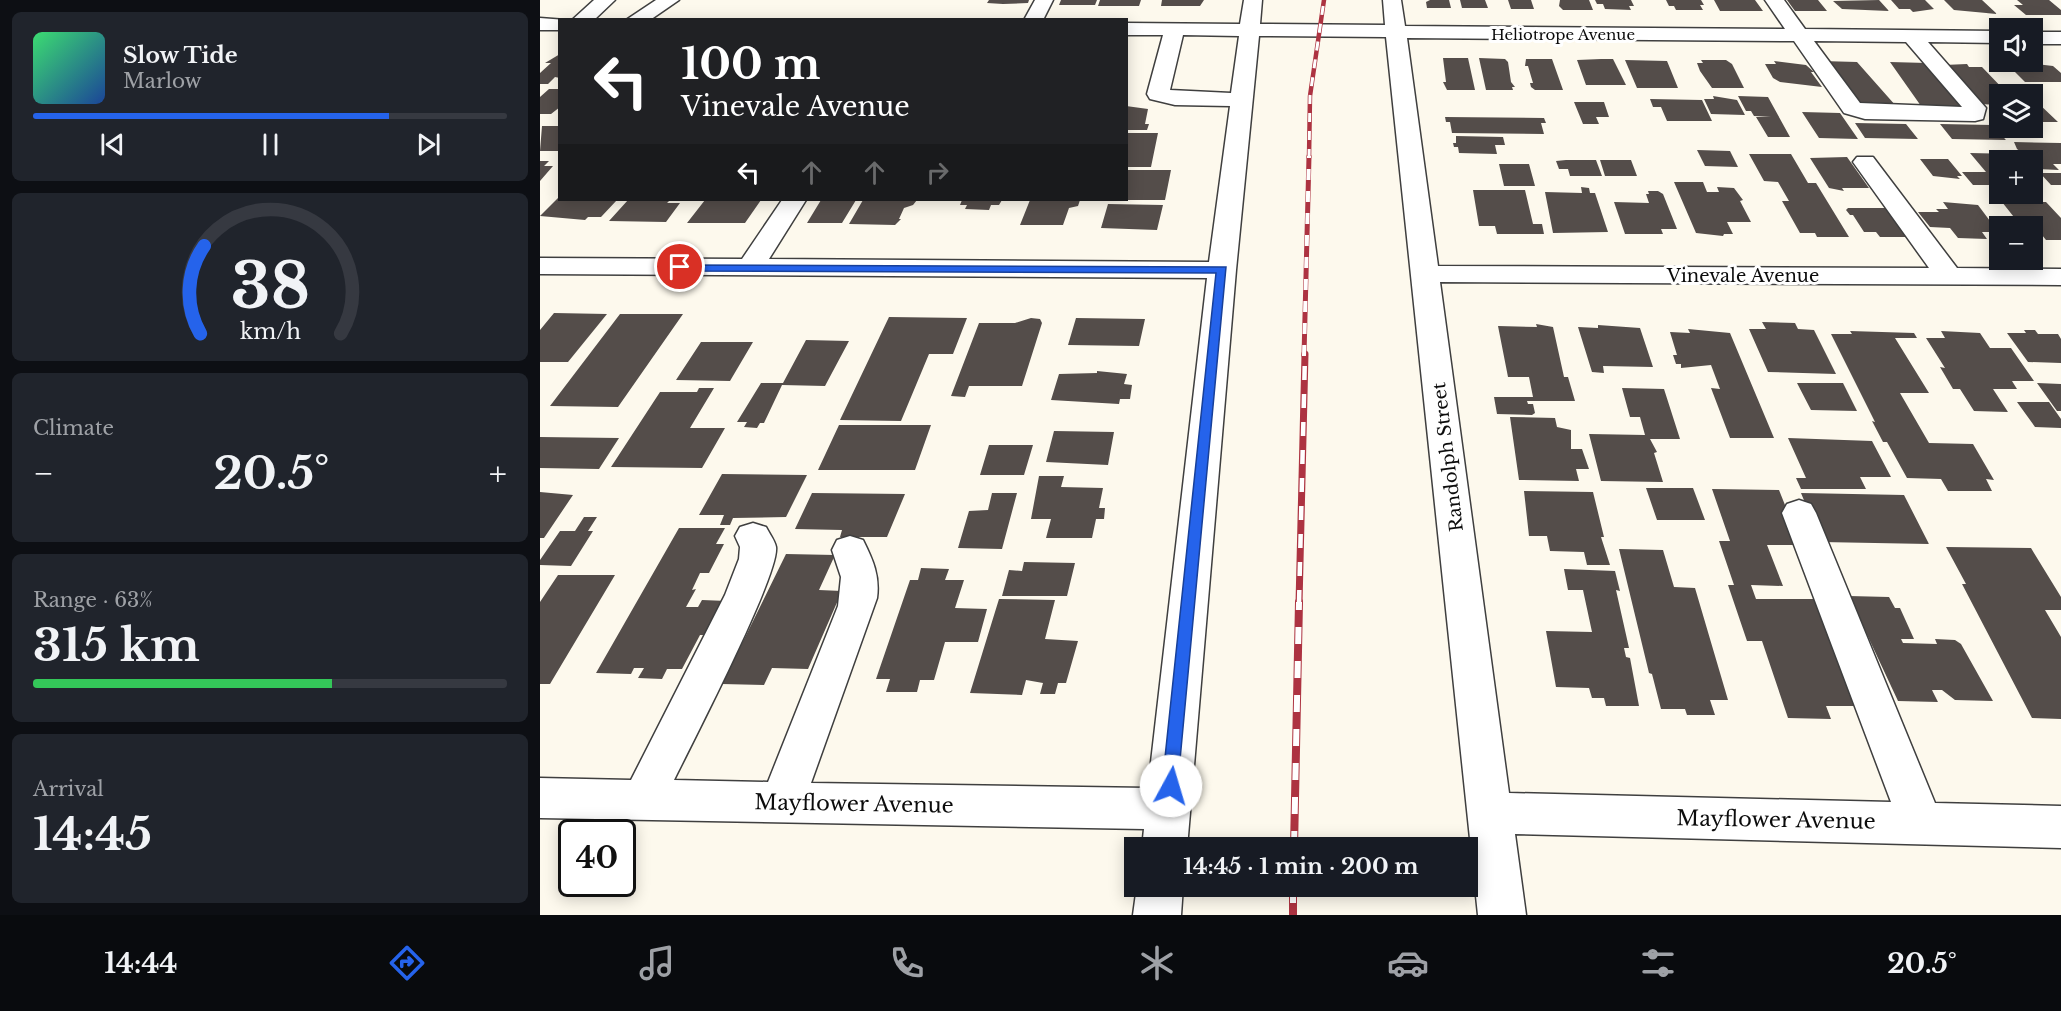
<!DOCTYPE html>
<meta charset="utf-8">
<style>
:root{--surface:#171b24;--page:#20242c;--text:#f1f3f6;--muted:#9ea1a6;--line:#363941;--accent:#2563eb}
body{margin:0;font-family:"Libre Baskerville",serif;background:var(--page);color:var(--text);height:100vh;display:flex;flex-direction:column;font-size:22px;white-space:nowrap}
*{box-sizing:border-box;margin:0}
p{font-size:20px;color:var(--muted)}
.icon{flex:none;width:33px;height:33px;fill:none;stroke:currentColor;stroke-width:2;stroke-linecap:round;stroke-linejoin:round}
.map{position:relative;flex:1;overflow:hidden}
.side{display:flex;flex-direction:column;gap:12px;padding:12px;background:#0d0f14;width:540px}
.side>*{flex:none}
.hud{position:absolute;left:18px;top:18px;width:570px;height:183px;border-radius:0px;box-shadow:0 3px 15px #0003;background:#202124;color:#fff;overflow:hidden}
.tools{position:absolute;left:1449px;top:18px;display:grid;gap:12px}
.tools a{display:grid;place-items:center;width:54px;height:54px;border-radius:0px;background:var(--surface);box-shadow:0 3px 15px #0003;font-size:30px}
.speed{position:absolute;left:18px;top:819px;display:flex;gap:12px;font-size:30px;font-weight:700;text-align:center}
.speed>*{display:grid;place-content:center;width:78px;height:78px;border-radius:50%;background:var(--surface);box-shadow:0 3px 15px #0003;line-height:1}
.speed .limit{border:3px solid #111;border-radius:9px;background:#fff;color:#111}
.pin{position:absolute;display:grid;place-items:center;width:51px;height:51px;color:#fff;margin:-26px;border:3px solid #fff;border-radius:50%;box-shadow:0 2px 6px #0007}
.me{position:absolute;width:66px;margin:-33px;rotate:6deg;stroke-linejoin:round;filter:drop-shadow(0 0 4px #0008)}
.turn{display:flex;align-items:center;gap:21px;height:126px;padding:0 24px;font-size:27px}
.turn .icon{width:78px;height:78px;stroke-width:2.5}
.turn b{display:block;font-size:42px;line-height:51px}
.lanes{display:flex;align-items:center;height:57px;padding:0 24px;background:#0003;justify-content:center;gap:30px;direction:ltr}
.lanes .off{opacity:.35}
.big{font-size:45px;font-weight:700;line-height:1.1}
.side .widget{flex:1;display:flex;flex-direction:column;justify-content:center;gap:9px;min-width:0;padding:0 21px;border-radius:9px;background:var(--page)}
.side .dial{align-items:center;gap:0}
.dial svg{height:156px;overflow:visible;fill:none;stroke:var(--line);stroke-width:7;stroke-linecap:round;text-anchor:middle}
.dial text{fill:var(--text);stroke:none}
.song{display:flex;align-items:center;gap:18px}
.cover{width:72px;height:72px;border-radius:9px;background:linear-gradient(135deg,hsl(140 70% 55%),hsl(220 70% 35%))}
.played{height:6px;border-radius:3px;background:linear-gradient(90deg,var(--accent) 75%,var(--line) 75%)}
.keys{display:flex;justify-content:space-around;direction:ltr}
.heat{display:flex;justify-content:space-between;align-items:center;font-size:33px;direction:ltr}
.charge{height:9px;border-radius:4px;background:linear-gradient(90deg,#34c759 63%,var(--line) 0)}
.trip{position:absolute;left:584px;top:837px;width:354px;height:60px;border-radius:0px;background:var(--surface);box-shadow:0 3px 15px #0003;font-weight:700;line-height:60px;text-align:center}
.menu{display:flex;height:96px;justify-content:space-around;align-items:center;background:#090b0e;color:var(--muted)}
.menu .icon{width:42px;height:42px}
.menu .active{color:var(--accent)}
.menu b{font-size:27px;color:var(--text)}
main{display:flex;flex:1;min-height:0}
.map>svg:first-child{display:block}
.building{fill:#544d4a}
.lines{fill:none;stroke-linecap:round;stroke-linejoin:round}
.minor-casing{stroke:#3f3f3f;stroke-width:3}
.minor{fill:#fff;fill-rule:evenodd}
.rail-far3-casing{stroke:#ad3341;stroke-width:4.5}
.rail-far2-casing{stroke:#ad3341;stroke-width:5}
.rail-far1-casing{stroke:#ad3341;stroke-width:7}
.rail-casing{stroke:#ad3341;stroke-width:8}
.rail-far3{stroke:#fff;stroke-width:3;stroke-dasharray:9;stroke-linecap:butt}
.rail-far2{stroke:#fff;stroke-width:4;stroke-dasharray:11;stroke-linecap:butt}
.rail-far1{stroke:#fff;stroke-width:4.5;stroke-dasharray:14;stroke-linecap:butt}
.rail{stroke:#fff;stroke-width:6;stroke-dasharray:17;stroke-linecap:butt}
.route{fill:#2563eb;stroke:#184099;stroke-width:1.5}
.labels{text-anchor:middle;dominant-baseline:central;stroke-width:6;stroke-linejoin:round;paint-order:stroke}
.far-street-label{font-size:15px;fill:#0c0c0c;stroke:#fff}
.street-label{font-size:18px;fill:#0c0c0c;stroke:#fff}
.near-street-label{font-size:21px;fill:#0c0c0c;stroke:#fff}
</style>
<main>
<section class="side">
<div class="widget">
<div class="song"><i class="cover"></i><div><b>Slow Tide</b><p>Marlow</p></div></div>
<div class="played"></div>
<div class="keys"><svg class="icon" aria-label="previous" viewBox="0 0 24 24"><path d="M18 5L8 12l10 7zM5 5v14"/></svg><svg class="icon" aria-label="pause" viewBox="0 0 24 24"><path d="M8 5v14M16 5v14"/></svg><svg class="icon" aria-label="next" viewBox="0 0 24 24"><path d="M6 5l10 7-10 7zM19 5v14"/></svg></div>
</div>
<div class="widget dial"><svg viewBox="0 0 100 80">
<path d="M14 69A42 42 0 1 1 86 69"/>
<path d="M14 69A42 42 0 0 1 16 24" stroke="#2563eb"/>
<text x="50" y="56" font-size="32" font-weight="700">38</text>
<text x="50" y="72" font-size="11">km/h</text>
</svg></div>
<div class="widget"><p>Climate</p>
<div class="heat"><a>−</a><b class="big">20.5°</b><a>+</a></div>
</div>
<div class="widget"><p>Range · 63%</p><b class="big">315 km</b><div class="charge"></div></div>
<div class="widget"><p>Arrival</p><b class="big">14:45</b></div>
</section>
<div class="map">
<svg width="1521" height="915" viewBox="0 0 1521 915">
<rect width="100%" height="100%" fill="#fdf9ed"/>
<path class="building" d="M449 0H489L488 3 463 4 447 3Z
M521 0H557L555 5H519Z
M560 0H601L599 6H558Z
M622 0H664L660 6H621Z
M890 0H909L911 8H887L886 2Z
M920 0H945L948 8H922Z
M968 0H991L994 9H971Z
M1020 0H1049L1053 10H1023L1019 6Z
M1055 0H1091L1094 6H1089L1091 10 1065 9 1063 4H1057Z
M1126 0H1161L1164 5H1160L1163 10H1136L1134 6H1129Z
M1174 0H1215L1223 11H1180Z
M1247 0H1278L1287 11H1255Z
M1339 0 1349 11 1302 9 1293 1Z
M1351 0H1385L1394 9 1373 12 1370 9H1359Z
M1404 0H1442L1457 14 1414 10Z
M1477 0H1509L1521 10V15H1486L1474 5H1483Z
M20 54V78L15 77 8 84H0V73L11 63H5Z
M903 58H928L935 90H907L903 82H906Z
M939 58 965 59 968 62 971 82 975 87H972L973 90H946Z
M986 59H1012L1023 90H995L991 87 990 83H993L988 66H985Z
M1061 59H1073L1086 85H1046L1037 60Z
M1085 60 1127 61 1138 88H1097Z
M1161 60H1186L1192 64 1204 88H1172L1160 71 1157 63H1163Z
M1234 61 1266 65 1274 72H1271L1282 87 1240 82 1233 78 1225 64H1236Z
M1281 61 1317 62 1356 106 1318 105Z
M1350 62 1387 63 1420 106H1381Z
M1427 64 1429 67H1442L1467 93H1449L1460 105 1439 104 1404 65Z
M1496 64 1513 66 1521 73V82H1485L1468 65Z
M9 89H20V107L11 114H0V97Z
M1492 94 1501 103H1498L1518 122H1492Z
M1173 96 1197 100 1205 115 1171 114 1164 99H1174Z
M1198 96 1228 97 1250 137H1228L1216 117H1231L1214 116 1211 111H1206Z
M1110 99 1162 100 1172 121H1127L1121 107H1113Z
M1034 102H1064L1069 117H1056L1059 124H1043Z
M586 106 608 109 605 124H609L607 130H586Z
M1262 112 1300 113 1318 139 1279 138Z
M905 117 1004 118 1006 123H1001L1004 134 912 133 910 122H906Z
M1315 123 1366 124 1378 139 1325 138Z
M1400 124 1452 125 1466 140 1412 139Z
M2 126H20V151H0Z
M586 133H618L611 167H586Z
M916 136 963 137 965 145H955L957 154 919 153 918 147H914L913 143H916Z
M1474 142 1521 143V164H1513L1519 170 1498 169 1492 160 1477 149Z
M1157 150 1190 151 1198 167 1165 166Z
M1430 153 1475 154 1481 160H1460V185H1433L1422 172H1446Z
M1209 154H1251L1268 183H1276L1309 237H1277L1275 233H1260L1242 201H1249L1238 182 1224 181Z
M1307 157 1329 188H1302L1304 191 1289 188 1270 158Z
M1380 159H1408L1422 176H1417L1420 179 1393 176Z
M1026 160H1056L1062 176H1030L1028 169H1019L1016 161Z
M1060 160H1091L1097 176H1065Z
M0 161H9L4 166H13L0 181Z
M959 164H989L995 186H964Z
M586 170H631L625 200H586Z
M1500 173H1521V185H1511Z
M1134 182H1163L1167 192H1179L1177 187 1194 188 1203 200 1200 201 1211 222H1187L1193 234H1184L1183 236 1156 233Z
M1041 187 1049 188 1050 193H1055L1068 232 1013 233 1005 192 1042 193Z
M933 190H985L993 224H1002L1004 234H957L955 226H939Z
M1108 191H1118L1123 194 1137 229H1121L1123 234H1085L1074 202 1109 203 1106 194H1109Z
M20 196V200H77L61 217H48L45 220 0 216Z
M88 200H130L127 203H140L126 222 69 221Z
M165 200H221L205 223H147Z
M281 200H316L302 223H267Z
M323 200H377L373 205 364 208 359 219H361L355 225 309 224Z
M422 200H462L459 205H451L449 210 425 209 427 205H420Z
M490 200H540L538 206 529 208 523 225H480Z
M1403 202 1438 205 1456 229 1453 228 1456 232H1442L1447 239 1418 238 1410 228 1390 227 1378 212H1399L1396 209H1408Z
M1462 202H1506L1521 218V240H1506L1502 235H1492V226H1481Z
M568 204 623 205 617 230 561 228Z
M1308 208H1352L1372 237H1340L1336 232H1324L1313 215H1310L1306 210Z
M14 313 67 314 28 362H0V330Z
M80 314H143L78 407 10 406Z
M349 317 427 318 413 354H389L361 421 300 420Z
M491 318 500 319 502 323 482 386H429L425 397 411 396 439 323H475Z
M536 318 605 319 599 346 528 345Z
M1222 322 1255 323 1258 329 1274 330 1296 374 1228 372 1209 329H1226Z
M996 324 1013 327 1024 377H1028L1035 401H987L988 404H993L995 413 992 415 957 414 954 397H993L989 377H968L958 326 997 327Z
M1058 325 1100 328 1113 367 1063 366 1064 373 1052 372 1038 327 1058 328Z
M1148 329 1190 333 1234 438H1190L1171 388 1180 389 1171 365 1141 368V364H1136L1133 355H1137L1130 332 1150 333Z
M1484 330H1495L1498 334H1518L1521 339V363L1488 362 1467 333H1486Z
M1310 331 1374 333 1377 338H1355L1389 393H1360L1389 443 1433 444 1454 480 1446 479 1452 491H1408L1401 479 1367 478 1347 442H1343L1332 421 1335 422 1291 334H1312Z
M1401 331 1440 333 1450 348H1471L1494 381H1472L1477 389H1453L1468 412 1434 411 1420 389H1413L1400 367 1405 368 1386 338H1405Z
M266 340 309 341 285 386 242 385 224 423H220L217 428 204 427 207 422H197L221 383H243Z
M161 342H213L190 381 136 380Z
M557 371 587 374 584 384 592 385 590 399H580L579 404 511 400 519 374 557 373Z
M1257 383H1303L1317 411 1271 410Z
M1497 383 1521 384V411H1517Z
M159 388H174L150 428H185L162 468 71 467 120 392H157Z
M1082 388 1124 389 1140 439H1110L1117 452 1114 453 1123 482 1061 481 1049 434 1105 435 1100 417H1090Z
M1477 402H1509L1521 419V428L1495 427Z
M970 417 1015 418 1017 427 1031 430V449H1042L1049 469H1036L1039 481 979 480Z
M299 425H391L375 470H278Z
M514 431 574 432 568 465 506 462Z
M0 437 79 438 59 469 0 468Z
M1248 438 1332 441 1351 477H1320L1326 489H1261L1256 478H1266Z
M449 445H493L484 475H440Z
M182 474 267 475 246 517 193 518 190 525H180L184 515H159Z
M499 476H524L521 487 563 488 559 508H565L564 519H556L552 538H506L511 519H491Z
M1106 488H1153L1165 520H1117Z
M1172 489 1239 490 1261 545H1227L1243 586 1211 585 1216 599H1274L1317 706H1286L1291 719 1248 718 1222 641H1207L1188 585H1194L1179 541H1190Z
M984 491 1053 492 1064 537H1061L1070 565H1047L1044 552 1010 551 1007 536H989Z
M0 492 33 495 4 538H0Z
M272 493 365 494 347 537H300L302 530 255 529Z
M452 493H477L462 549 418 548 429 511 448 510Z
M1261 493 1364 495 1389 544 1281 542Z
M44 517H57L48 531H53L31 566 0 565V560L20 531H35Z
M139 528H185L176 544H184L169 573H160L152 590 156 589 146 607H158L162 600 187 601 171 635H160L142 669H127L122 679 98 678 104 668H94L91 674 56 673Z
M1406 547 1491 548 1521 597V610H1505L1521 637V719L1492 718 1422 584H1426Z
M1079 549 1123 550 1134 587 1155 588 1188 700H1170L1175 715H1147L1145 709H1121L1112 674 1109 673Z
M246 554 295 555 279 590 302 591 268 669 232 668 224 685 182 684Z
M484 562 535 563 527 596H462L469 570 482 571Z
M381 568 409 569 405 580H424L415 608 447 609 438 642H405L394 680H380L377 692H346L350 679H336L370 580H378Z
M1024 569 1075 571 1080 591 1076 590 1089 648H1084L1086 657 1090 658 1099 706H1066L1064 698H1052L1049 688 1016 687 1006 631 1052 632 1043 590H1028Z
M18 575H75L10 684H0V602Z
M1309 596 1349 597 1355 608H1360L1374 639H1361L1363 643 1397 644 1395 639 1415 640 1421 644 1453 701 1415 700 1402 690H1392L1398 702 1358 701Z
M459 599 515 600 505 639 538 641 526 683H518L515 694H500L503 683 486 680 482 695 430 693Z"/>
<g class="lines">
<g class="minor-casing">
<path id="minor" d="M54 0H75L54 20H32Z
M116 0H139L110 20H86Z
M495 0H513L503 20H484Z
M704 0H722L720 24 845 25 843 0H861L865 26 1245 29 1225 0H1244L1265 29 1460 31V43L1388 42 1446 108 1443 119 1435 121 1325 119 1304 113 1254 41 867 38 898 266 1389 268 1313 162 1317 157H1333L1417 268 1521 269V285L900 282 969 793 1351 802 1242 513 1247 504 1259 500 1271 504 1276 513 1395 803 1521 806V848L975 834 986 915H938L846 37 719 36 696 270 647 848H602L604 829 0 818V778L91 780 185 595 199 559 200 547 195 536 200 527 213 523 226 527C229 533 235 541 236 547 240 574 151 745 134 780L228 782 298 606 301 577 292 550 297 540 310 536 323 540C333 560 340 576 337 598L271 783 608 788 667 278 0 274V258L202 259 242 200H266L229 259 669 262 690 106 635 105 610 99 607 94 623 35H586V23L700 24ZM643 35 699 36 691 93 630 90ZM1274 41 1366 42 1422 107 1320 103Z
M0 18 26 20H20V30H0Z
M1492 32H1521V44H1492Z
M597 886H643L641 915H593Z"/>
</g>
<use href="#minor" class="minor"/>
<g class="rail-far3-casing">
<path id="rail-far3" d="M769 158 770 96 784 0"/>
</g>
<g class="rail-far2-casing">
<path id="rail-far2" d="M764 356 769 156"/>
</g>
<g class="rail-far1-casing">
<path id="rail-far1" d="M759 604 765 354"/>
</g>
<g class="rail-casing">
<path id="rail" d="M754 848 759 602
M753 886V915"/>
</g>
<use href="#rail-far3" class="rail-far3"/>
<use href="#rail-far2" class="rail-far2"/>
<use href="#rail-far1" class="rail-far1"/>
<use href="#rail" class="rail"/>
</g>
<path class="route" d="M136 265 686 267 637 792 631 794 625 792 622 786 676 273 140 271 136 270Z"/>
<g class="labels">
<g class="far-street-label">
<text x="1023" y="34">Heliotrope Avenue</text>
</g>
<g class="street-label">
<text x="1203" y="276">Vinevale Avenue</text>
<text transform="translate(908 457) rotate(-97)">Randolph Street</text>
</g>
<g class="near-street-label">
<text transform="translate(314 804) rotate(1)">Mayflower Avenue</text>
<text transform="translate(1236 820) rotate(1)">Mayflower Avenue</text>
</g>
</g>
</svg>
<div class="tools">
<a><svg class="icon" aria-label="sound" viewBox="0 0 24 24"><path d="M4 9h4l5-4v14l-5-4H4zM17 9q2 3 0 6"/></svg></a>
<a><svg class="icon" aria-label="layers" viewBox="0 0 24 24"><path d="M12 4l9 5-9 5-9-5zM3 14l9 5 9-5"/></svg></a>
<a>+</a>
<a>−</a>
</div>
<div class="speed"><div class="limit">40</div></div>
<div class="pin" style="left:140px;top:267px;background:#d93025"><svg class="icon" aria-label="arrive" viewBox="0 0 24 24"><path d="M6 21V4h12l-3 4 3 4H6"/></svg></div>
<svg class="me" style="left:631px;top:786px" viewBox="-20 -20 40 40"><circle r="19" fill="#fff"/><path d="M0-13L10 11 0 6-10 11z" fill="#2563eb"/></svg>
<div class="trip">14:45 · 1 min · 200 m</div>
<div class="hud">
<div class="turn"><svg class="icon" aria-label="left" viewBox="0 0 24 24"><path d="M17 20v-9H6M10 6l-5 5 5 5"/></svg><div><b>100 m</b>Vinevale Avenue</div></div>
<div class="lanes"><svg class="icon" aria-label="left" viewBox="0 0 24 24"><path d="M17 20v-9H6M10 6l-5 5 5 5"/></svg><svg class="icon off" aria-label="ahead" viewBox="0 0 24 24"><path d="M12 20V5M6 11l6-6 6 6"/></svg><svg class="icon off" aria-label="ahead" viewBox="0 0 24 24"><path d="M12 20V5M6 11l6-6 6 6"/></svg><svg class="icon off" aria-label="right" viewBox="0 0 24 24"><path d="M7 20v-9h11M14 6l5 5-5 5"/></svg></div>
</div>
</div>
</main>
<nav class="menu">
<b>14:44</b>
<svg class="icon active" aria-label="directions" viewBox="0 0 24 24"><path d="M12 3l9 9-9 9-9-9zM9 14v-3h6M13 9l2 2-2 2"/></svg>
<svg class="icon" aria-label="music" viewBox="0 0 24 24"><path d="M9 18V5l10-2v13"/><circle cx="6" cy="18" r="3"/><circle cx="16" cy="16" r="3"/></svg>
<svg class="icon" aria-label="phone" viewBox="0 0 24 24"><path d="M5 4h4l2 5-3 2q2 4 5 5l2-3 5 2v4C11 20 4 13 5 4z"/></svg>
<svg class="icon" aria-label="climate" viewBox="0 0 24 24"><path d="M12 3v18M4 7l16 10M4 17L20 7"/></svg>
<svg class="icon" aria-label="car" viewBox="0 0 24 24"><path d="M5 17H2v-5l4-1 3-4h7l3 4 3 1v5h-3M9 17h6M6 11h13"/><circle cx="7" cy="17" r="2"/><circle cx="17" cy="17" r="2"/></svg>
<svg class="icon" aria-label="filters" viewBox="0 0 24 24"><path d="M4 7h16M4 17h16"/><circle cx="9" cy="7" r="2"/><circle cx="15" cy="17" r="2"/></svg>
<b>20.5°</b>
</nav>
